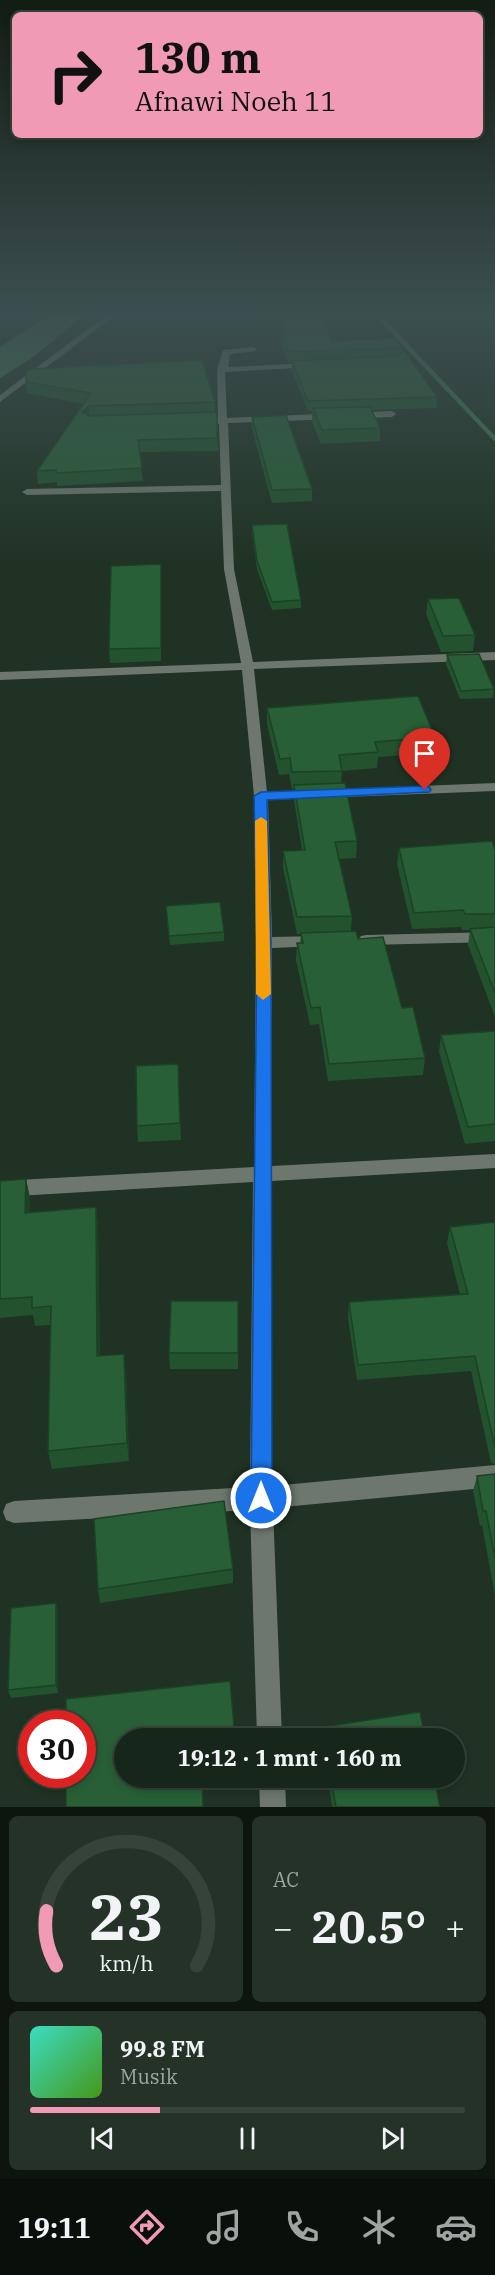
<!DOCTYPE html>
<html lang="id">
<meta charset="utf-8">
<style>
:root{--surface:#17261a;--page:#243227;--text:#f1f3f6;--muted:#9ea5a2;--line:#364339;--accent:#f09ab5}
body{margin:0;font-family:"IBM Plex Serif",serif;background:var(--page);color:var(--text);height:100vh;display:flex;flex-direction:column;font-size:22px;white-space:nowrap}
*{box-sizing:border-box;margin:0}
p{font-size:20px;color:var(--muted)}
.icon{flex:none;width:33px;height:33px;fill:none;stroke:currentColor;stroke-width:2;stroke-linecap:round;stroke-linejoin:round}
.map{position:relative;height:1807px;overflow:hidden}
.side{display:flex;flex-direction:column;gap:9px;padding:9px;background:#0d150e;flex:1}
.side>*{flex:none}
.hud{position:absolute;left:12px;top:12px;width:471px;height:126px;border-radius:9px;box-shadow:0 3px 9px #0003,0 0 0 2px var(--line);background:#f09ab5;color:#111;overflow:hidden}
.speed{position:absolute;left:18px;top:1710px;display:flex;gap:12px;font-size:30px;font-weight:700;text-align:center}
.speed>*{display:grid;place-content:center;width:78px;height:78px;border-radius:50%;background:var(--surface);box-shadow:0 3px 9px #0003,0 0 0 2px var(--line);line-height:1}
.speed .limit{border:9px solid #d22;background:#fff;color:#111}
.pin{position:absolute;display:grid;place-items:center;width:51px;height:51px;color:#fff;margin:-62px -26px;border-radius:50% 50% 50% 0;rotate:-45deg;box-shadow:0 0 6px #0007}
.pin .icon{rotate:45deg}
.me{position:absolute;width:66px;margin:-33px;rotate:0deg;stroke-linejoin:round;filter:drop-shadow(0 0 4px #0008)}
.turn{display:flex;align-items:center;gap:21px;height:126px;padding:0 24px;font-size:27px}
.turn .icon{width:78px;height:78px;stroke-width:2.5}
.turn b{display:block;font-size:42px;line-height:51px}
.big{font-size:45px;font-weight:700;line-height:1.1}
.side .tile{flex:1;display:flex;flex-direction:column;justify-content:center;gap:9px;min-width:0;padding:0 21px;border-radius:9px;background:var(--page)}
.side .dial{align-items:center;gap:0}
.dial svg{height:156px;overflow:visible;fill:none;stroke:var(--line);stroke-width:7;stroke-linecap:round;text-anchor:middle}
.dial text{fill:var(--text);stroke:none}
.song{display:flex;align-items:center;gap:18px}
.cover{width:72px;height:72px;border-radius:9px;background:linear-gradient(135deg,hsl(170 70% 55%),hsl(100 70% 35%))}
.played{height:6px;border-radius:3px;background:linear-gradient(90deg,var(--accent) 30%,var(--line) 30%)}
.keys{display:flex;justify-content:space-around;direction:ltr}
.heat{display:flex;justify-content:space-between;align-items:center;font-size:33px;direction:ltr}
.side .tiles{flex:1;display:grid;gap:9px;grid-template-columns:1fr 1fr}
.tile:last-child{grid-column:span 2}
.trip{position:absolute;left:114px;top:1728px;width:351px;height:60px;border-radius:30px;background:var(--surface);box-shadow:0 3px 9px #0003,0 0 0 2px var(--line);font-weight:700;line-height:60px;text-align:center}
.menu{display:flex;height:96px;justify-content:space-around;align-items:center;background:#090f0a;color:var(--muted)}
.menu .icon{width:42px;height:42px}
.menu .selected{color:var(--accent)}
.menu b{font-size:27px;color:var(--text)}
.map>svg:first-child{display:block}
.water{fill:#42784e}
.lines{fill:none;stroke-linecap:round;stroke-linejoin:round}
.stream{fill:#42784e;fill-rule:evenodd}
.minor{fill:#6d776e;fill-rule:evenodd}
.wall{fill:#22522e}
.shaded-wall{fill:#1c4226}
.building{fill:#285f36;stroke:#1c4226;stroke-width:1.5}
.route{fill:#1a73e8;stroke:#114b97;stroke-width:1.5}
.slow{fill:#f59e0b}
</style>
<div class="map">
<svg width="495" height="1807" viewBox="0 0 495 1807">
<rect width="100%" height="100%" fill="#1f3223"/>
<path class="water" d="M50 314H86L33 357 0 378V347Z"/>
<g class="lines">
<path class="stream" d="M373 314H380L495 436V442Z"/>
<path class="minor" d="M108 314H117L0 402V395Z
M253 347 257 349 256 351 230 354 228 367 313 363 317 365 313 367 225 372 227 418 392 411 396 414 392 417 228 423 234 569 253 662 495 652V660L254 669 267 792 495 783V791L268 800 272 937 321 936 326 937 329 941 326 945 321 946 272 948V1166L495 1154V1168L272 1181V1486L495 1465V1487L273 1508 282 1738H257L250 1510 14 1523 6 1520 3 1512 6 1504 14 1501 250 1487 253 1182 0 1197V1181L254 1167 256 943 254 796 242 670 0 680V672L241 663 224 569 221 491 27 495 22 492 27 489 221 485 219 424 211 421 218 418 217 370 223 350Z
M495 932V942L366 945 361 944 358 940 361 936 366 935Z
M259 1778H285L286 1807H260Z"/>
</g>
<path class="wall" d="M282 319 332 341 395 338 437 397 436 408 372 410 380 428V441L321 444 312 422V411H308L292 371V362H288L281 343V332H283L282 329Z
M26 382 215 402V412H217L218 451 139 452 143 481 57 486V482L38 484 37 471 84 404 27 393Z
M252 417 312 489V501L272 503 252 429Z
M252 525 301 600V608L272 610 257 569 252 533Z
M161 564V661L110 663 109 649Z
M428 599 475 635 473 651 441 652 426 614Z
M447 655 494 689 493 698 460 699 446 664Z
M267 708 435 737 434 753 378 757 377 768 342 771 341 783 357 841 356 858 339 859 352 916 351 931 358 939 402 1008 425 1058 423 1075 328 1081 319 1024 310 1025 296 960 297 943H300L301 934H297L283 868V851L302 850 294 801V789H292L289 774 279 775 267 724Z
M399 848 495 850V1017L468 945 470 930H462L461 927 412 929 397 864Z
M167 915 224 932V941L170 945Z
M495 1031V1141L465 1144 439 1052 441 1035Z
M178 1064 181 1140 138 1142 137 1126Z
M26 1179 30 1198 29 1212 96 1207 98 1226 100 1356 126 1373 129 1461 52 1469 48 1451 50 1325 35 1326 33 1315 0 1318V1181Z
M495 1222V1464L491 1463 471 1371 357 1380 348 1318 349 1302 460 1294 447 1243 450 1227Z
M238 1301V1369H170L169 1353Z
M495 1474V1595L482 1525 480 1526 473 1491 477 1476Z
M233 1569V1583L100 1603 98 1589Z
M58 1611V1693L11 1698 8 1690Z
M323 1727 425 1738H322Z
M328 1778H434L440 1807H332Z"/>
<path class="shaded-wall" d="M89 406 90 418 82 412Z
M26 1179 30 1198 28 1232 25 1213Z
M96 1207 98 1226 100 1375 97 1356Z
M124 1354 126 1373 129 1461 127 1443Z
M56 1603 58 1611V1693L56 1685Z"/>
<path class="building" d="M322 317 332 341 395 338 437 397 308 401 292 361 398 356 404 351 398 348 289 352 281 332H286L282 319Z
M202 360 215 402 89 406 82 412 89 416 217 412V438L138 440 142 468 59 473H56V470L37 471 91 393 26 382V372L31 369Z
M370 407 380 428 322 430 313 408Z
M286 415 312 489 272 490 252 417Z
M287 524 301 600 272 602 257 561 252 525Z
M161 564V648L109 649 111 566Z
M459 598 475 635 443 636 428 599Z
M479 654 494 689 461 691 447 655Z
M418 696 435 737 375 742 378 752 339 755 342 771 292 772 290 758 280 759 267 708Z
M345 783 357 841 335 842 352 916 297 917 283 851 305 850 294 785Z
M492 841 495 850V914H465L463 910 414 913 399 848Z
M220 902 224 932 169 936 166 906Z
M495 927V993L470 929Z
M356 931 358 939 383 937 402 1008 413 1007 425 1058 329 1064 320 1007 311 1008 297 943H303L301 933Z
M495 1031V1124L468 1127 441 1035Z
M178 1064 180 1123 137 1126 136 1066Z
M26 1179 25 1213 96 1207 97 1356 124 1354 127 1443 48 1451 51 1306 32 1308V1297L0 1299V1181Z
M495 1222V1448L475 1356 358 1365 349 1302 468 1294 450 1227Z
M171 1301H238V1353H169Z
M495 1474V1558L486 1511H483L477 1476Z
M224 1501 233 1569 98 1589 94 1519Z
M56 1603V1685L8 1690 11 1608Z
M230 1681 235 1738H124V1778H202L203 1807H66V1774H82V1724H66V1699Z
M420 1712 425 1738H325L323 1727Z
M331 1778H434L440 1807H336Z"/>
<linearGradient id="sky" x2="0" y2="1"><stop stop-color="#111c13"/><stop offset="0.55" stop-color="#3c4f50"/><stop offset="1" stop-color="#3c4f50" stop-opacity="0"/></linearGradient>
<rect width="495" height="567" fill="url(#sky)"/>
<path class="route" d="M425 786 429 787 431 790 429 792 267 800 271 943 272 1498 269 1506 261 1509 254 1506 251 1498 257 943 254 796 261 792Z"/>
<path class="slow" d="M261 817 267 821 271 994 263 1000 256 994 255 821Z"/>
</svg>
<div class="speed"><div class="limit">30</div></div>
<div class="pin" style="left:425px;top:790px;background:#d93025"><svg class="icon" aria-label="arrive" viewBox="0 0 24 24"><path d="M6 21V4h12l-3 4 3 4H6"/></svg></div>
<svg class="me" style="left:261px;top:1498px" viewBox="-20 -20 40 40"><circle r="17" fill="#1a73e8" stroke="#fff" stroke-width="3"/><path d="M0-11L8 9 0 5-8 9z" fill="#fff"/></svg>
<div class="trip">19:12 · 1 mnt · 160 m</div>
<div class="hud">
<div class="turn"><svg class="icon" aria-label="right" viewBox="0 0 24 24"><path d="M7 20v-9h11M14 6l5 5-5 5"/></svg><div><b>130 m</b>Afnawi Noeh 11</div></div>
</div>
</div>
<section class="side">
<div class="tiles">
<div class="tile dial"><svg viewBox="0 0 100 80">
<path d="M14 69A42 42 0 1 1 86 69"/>
<path d="M14 69A42 42 0 0 1 9 41" stroke="#f09ab5"/>
<text x="50" y="56" font-size="32" font-weight="700">23</text>
<text x="50" y="72" font-size="11">km/h</text>
</svg></div>
<div class="tile"><p>AC</p>
<div class="heat"><a>−</a><b class="big">20.5°</b><a>+</a></div>
</div>
<div class="tile">
<div class="song"><i class="cover"></i><div><b>99.8 FM</b><p>Musik</p></div></div>
<div class="played"></div>
<div class="keys"><svg class="icon" aria-label="previous" viewBox="0 0 24 24"><path d="M18 5L8 12l10 7zM5 5v14"/></svg><svg class="icon" aria-label="pause" viewBox="0 0 24 24"><path d="M8 5v14M16 5v14"/></svg><svg class="icon" aria-label="next" viewBox="0 0 24 24"><path d="M6 5l10 7-10 7zM19 5v14"/></svg></div>
</div>
</div>
</section>
<nav class="menu">
<b>19:11</b>
<svg class="icon selected" aria-label="directions" viewBox="0 0 24 24"><path d="M12 3l9 9-9 9-9-9zM9 14v-3h6M13 9l2 2-2 2"/></svg>
<svg class="icon" aria-label="music" viewBox="0 0 24 24"><path d="M9 18V5l10-2v13"/><circle cx="6" cy="18" r="3"/><circle cx="16" cy="16" r="3"/></svg>
<svg class="icon" aria-label="phone" viewBox="0 0 24 24"><path d="M5 4h4l2 5-3 2q2 4 5 5l2-3 5 2v4C11 20 4 13 5 4z"/></svg>
<svg class="icon" aria-label="climate" viewBox="0 0 24 24"><path d="M12 3v18M4 7l16 10M4 17L20 7"/></svg>
<svg class="icon" aria-label="car" viewBox="0 0 24 24"><path d="M5 17H2v-5l4-1 3-4h7l3 4 3 1v5h-3M9 17h6M6 11h13"/><circle cx="7" cy="17" r="2"/><circle cx="17" cy="17" r="2"/></svg>
</nav>
